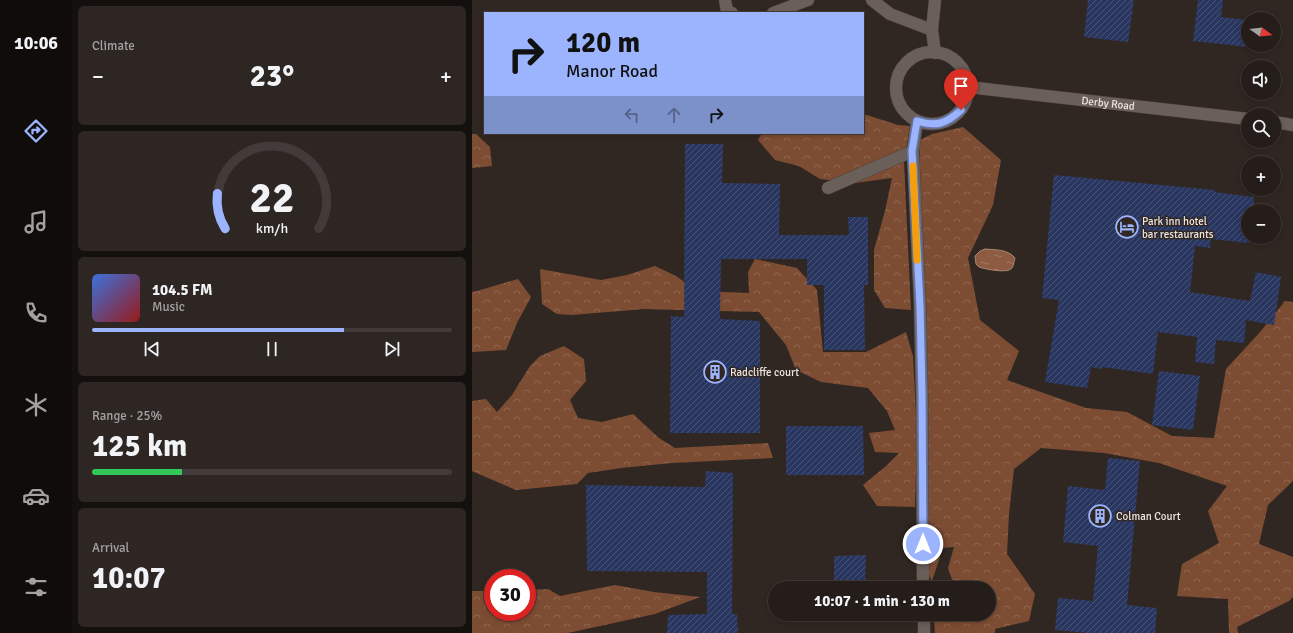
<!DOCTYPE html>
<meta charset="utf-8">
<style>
:root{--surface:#251d1a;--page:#2d2623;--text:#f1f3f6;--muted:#a3a2a2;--line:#423b39;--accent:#9bb4fd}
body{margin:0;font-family:Signika,sans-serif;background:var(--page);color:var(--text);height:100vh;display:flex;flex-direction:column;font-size:15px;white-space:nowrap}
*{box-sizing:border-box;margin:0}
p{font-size:13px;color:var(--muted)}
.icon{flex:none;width:22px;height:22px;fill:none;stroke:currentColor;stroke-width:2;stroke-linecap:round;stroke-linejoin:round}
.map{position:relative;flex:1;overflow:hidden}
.drawer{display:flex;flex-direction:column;gap:6px;padding:6px;background:#14100e;width:400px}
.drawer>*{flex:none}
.top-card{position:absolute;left:12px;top:12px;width:380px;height:122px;border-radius:0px;box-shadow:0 2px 6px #0003,0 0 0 1px var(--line);background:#9bb4fd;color:#111;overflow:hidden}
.needle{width:26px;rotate:105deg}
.buttons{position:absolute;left:769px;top:12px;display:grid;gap:8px}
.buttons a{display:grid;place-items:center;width:40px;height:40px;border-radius:50%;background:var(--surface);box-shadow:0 2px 6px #0003,0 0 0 1px var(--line);font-size:20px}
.speed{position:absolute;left:12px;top:569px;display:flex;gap:8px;font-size:20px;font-weight:700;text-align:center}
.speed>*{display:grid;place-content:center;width:52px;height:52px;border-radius:50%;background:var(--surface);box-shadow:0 2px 6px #0003,0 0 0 1px var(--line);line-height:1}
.speed .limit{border:6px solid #d22;background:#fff;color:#111}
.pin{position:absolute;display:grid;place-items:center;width:34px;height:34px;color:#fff;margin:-41px -17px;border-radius:50% 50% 50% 0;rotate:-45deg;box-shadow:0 0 4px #0007}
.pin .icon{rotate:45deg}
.me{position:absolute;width:44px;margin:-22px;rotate:0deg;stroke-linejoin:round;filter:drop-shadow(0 0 3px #0008)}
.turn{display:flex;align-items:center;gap:14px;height:84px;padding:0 16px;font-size:18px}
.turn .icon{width:52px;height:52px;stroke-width:2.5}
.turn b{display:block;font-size:28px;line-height:34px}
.lanes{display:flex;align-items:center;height:38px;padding:0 16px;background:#0003;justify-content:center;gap:20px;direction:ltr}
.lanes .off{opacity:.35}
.big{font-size:30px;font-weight:700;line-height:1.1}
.drawer .card{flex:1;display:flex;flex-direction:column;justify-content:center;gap:6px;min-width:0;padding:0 14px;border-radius:6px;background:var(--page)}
.drawer .dial{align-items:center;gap:0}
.dial svg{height:104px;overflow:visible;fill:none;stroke:var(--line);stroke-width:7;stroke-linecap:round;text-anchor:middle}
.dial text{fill:var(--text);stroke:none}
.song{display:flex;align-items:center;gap:12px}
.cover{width:48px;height:48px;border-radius:6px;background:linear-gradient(135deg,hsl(220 70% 55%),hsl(0 70% 35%))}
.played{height:4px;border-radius:2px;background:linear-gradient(90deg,var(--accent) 70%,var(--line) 70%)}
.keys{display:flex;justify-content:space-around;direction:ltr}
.heat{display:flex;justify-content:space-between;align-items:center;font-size:22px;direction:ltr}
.charge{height:6px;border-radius:3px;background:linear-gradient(90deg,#34c759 25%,var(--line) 0)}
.trip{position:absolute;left:296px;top:581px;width:228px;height:40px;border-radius:20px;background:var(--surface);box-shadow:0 2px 6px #0003,0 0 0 1px var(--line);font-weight:700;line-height:40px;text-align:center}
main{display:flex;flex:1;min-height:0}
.dock{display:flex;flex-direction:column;width:72px;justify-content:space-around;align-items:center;background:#0f0c0a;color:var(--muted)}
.dock .icon{width:28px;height:28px}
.dock .current{color:var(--accent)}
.dock b{font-size:18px;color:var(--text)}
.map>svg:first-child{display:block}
.forest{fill:url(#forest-crowns)}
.water{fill:url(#water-ripples);stroke:#a98471}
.building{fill:url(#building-hatch)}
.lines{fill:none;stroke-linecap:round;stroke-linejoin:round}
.service-casing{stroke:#4c433e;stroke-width:13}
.minor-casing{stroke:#4c433e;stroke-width:13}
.service{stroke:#6b5f59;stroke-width:12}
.minor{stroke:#6b5f59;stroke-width:12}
.route-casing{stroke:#6575a4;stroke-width:10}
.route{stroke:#9bb4fd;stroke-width:7}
.slow{stroke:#f59e0b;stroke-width:7}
.labels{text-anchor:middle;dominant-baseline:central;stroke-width:3;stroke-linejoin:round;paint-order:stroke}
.street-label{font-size:11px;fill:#ece5e1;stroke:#312722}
.poi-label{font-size:11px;fill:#ece5e1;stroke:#312722;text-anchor:start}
</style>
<main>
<nav class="dock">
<b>10:06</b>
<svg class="icon current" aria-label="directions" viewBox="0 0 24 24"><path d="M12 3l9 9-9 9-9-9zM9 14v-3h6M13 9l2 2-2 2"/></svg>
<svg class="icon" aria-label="music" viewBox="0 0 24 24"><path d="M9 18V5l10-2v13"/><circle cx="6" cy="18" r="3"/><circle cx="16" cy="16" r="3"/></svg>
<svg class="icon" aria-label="phone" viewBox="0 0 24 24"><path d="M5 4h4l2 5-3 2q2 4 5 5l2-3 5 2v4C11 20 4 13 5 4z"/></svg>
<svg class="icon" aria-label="climate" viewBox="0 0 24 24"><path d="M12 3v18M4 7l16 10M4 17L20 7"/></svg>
<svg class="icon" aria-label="car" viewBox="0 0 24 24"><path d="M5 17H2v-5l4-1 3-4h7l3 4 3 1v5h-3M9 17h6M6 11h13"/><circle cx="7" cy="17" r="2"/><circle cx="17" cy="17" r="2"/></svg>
<svg class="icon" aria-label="filters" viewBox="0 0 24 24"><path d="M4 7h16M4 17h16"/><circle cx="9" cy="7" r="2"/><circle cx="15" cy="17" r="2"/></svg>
</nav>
<section class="drawer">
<div class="card"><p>Climate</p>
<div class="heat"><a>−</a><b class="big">23°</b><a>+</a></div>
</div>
<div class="card dial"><svg viewBox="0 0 100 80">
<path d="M14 69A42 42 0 1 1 86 69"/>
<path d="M14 69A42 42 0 0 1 8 42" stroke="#9bb4fd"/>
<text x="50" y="56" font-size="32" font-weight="700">22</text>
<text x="50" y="72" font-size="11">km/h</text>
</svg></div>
<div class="card">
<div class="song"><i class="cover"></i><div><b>104.5 FM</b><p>Music</p></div></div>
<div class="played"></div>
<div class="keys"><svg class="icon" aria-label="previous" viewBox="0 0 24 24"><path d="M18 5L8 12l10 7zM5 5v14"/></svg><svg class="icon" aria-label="pause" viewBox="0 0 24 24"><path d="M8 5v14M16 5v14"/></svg><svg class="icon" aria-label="next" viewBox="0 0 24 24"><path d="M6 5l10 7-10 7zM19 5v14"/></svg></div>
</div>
<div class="card"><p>Range · 25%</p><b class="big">125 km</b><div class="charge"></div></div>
<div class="card"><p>Arrival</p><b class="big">10:07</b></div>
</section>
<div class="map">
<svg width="821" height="633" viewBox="0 0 821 633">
<defs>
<pattern id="forest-crowns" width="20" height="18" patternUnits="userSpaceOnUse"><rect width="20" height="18" fill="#7d4d33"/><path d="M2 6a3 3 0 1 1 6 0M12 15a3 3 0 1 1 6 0" fill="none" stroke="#906650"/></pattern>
<pattern id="water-ripples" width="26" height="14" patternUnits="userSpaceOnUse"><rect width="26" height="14" fill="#8c5b41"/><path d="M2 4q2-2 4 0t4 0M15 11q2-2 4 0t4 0" fill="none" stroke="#a27a65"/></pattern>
<pattern id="building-hatch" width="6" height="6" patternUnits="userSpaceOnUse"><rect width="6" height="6" fill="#293660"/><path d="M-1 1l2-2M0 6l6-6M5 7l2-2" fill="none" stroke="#485376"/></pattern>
</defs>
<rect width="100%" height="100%" fill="#312722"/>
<path class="forest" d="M391 115H395L426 125 438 126 432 162 439 310 413 308 402 290V250L413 211 420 178 383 183 348 179 327 166 303 160 286 140 290 133H391Z
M491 127 529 160 521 205 496 258 508 320 547 351 535 380 614 408 655 412 700 436 742 438 754 369 789 331 813 301 821 302V481L796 505 787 544 821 557V597L817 601 765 627 766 633H757L756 599 705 596 710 564 747 543 736 511 755 486 687 463 632 453 569 448 542 469 537 514 535 554 563 594 557 621 523 629V633H463L462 619 468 614H517V588H483L476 568 482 547 471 548 460 581 454 570 447 189 448 140 460 134Z
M0 134H4L18 147 20 166 0 168Z
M283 259 325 268 345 290 351 352H394L434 332 441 356 445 434 443 507 405 506 391 485 414 466 427 453 403 452 397 433 423 430 415 411 396 388 349 382 324 370 314 345 287 312 172 309 100 315 85 314 70 304 68 269 129 280 155 275 183 266 204 276 225 291 277 293 276 272Z
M46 279 59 297 45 323 34 350 0 352V292L5 291Z
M92 346 112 359 114 381 98 400 106 418 130 422 161 414 187 438 203 448 296 443 301 458 200 463 149 468 116 473 105 484 44 490 0 471V401L14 399 25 412 40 395 58 366 68 356Z
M143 585 182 592 228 597 183 614 96 633H0V591H21V612H55V590L76 589 88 596Z"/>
<path class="water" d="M513 249C523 250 536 249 543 258 542 261 542 265 540 268 536 274 513 269 507 267L504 264 503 256 508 251Z"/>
<path class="building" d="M616 0H662L656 42 612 37Z
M726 0H751L749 17 776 20V47L721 41Z
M213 144H251L250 183 308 184 307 235H377L376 217H396V285H392L393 350H352V285H335V259H249L248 319 288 321V433H198L199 316 212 317Z
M582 175 743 190V192L782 197 781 211H776L777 243 739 239 738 248 723 246 718 292 778 301 784 272 809 277 802 325 774 320 772 343 744 340 742 364 723 362 725 337 686 332 681 374 630 367V369L619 367 615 388 573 382 587 300 570 298Z
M687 371 728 376 721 430 680 425Z
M314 426H391L392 475H314Z
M636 458 668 461 655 605 685 608 683 633H617L583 630 586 598 621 601 626 546 591 542 596 486 633 490Z
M234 471 261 473 260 614H265L266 633H195L196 615 235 614V572L115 571 114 485 233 487Z
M394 555 393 588H362V556Z"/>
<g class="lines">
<g class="service-casing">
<path id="service" d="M253 0 255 11 260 13
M400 0 418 14 460 30
M301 13 336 0
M356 188 441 151"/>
</g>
<g class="minor-casing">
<g id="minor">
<path d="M463 0 460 30 463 53"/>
<circle cx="460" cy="88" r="36"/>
<path id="s1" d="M496 87 776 119"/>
<path d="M445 121 441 151 448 306 450 395 451 588"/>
<path d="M802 122 821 125"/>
<path d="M452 614V633"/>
</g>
</g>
<use href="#service" class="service"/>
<use href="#minor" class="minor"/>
</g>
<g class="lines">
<g class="route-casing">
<path id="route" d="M451 544 450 395 448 306 440 151 445 121C464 127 474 124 489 110"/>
</g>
<use href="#route" class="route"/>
<path class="slow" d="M441 166 445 260"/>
</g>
<defs>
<g id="hotel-ring" transform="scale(1.15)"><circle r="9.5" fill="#312722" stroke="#9bb4fd" stroke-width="1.5"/><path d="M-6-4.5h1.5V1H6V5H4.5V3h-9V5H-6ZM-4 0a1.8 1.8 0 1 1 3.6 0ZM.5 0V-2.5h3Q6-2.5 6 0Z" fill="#9bb4fd"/></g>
<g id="building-ring" transform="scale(1.15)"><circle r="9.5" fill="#312722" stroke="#9bb4fd" stroke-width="1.5"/><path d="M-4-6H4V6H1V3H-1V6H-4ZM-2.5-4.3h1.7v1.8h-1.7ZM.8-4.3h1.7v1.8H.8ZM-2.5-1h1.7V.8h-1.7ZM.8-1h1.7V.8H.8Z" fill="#9bb4fd"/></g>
</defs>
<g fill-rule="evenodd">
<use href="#hotel-ring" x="655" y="227"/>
<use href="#building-ring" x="243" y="372"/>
<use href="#building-ring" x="628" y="516"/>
</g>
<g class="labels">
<g class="street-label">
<text stroke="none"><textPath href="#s1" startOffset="141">Derby Road</textPath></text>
</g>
<g class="poi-label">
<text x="670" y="221">Park inn hotel<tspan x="670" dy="13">bar restaurants</tspan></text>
<text x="258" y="372">Radcliffe court</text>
<text x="644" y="516">Colman Court</text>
</g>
</g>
</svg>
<div class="buttons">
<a><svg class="needle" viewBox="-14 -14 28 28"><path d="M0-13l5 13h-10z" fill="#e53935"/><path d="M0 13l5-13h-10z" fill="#a3a2a2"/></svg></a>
<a><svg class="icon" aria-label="sound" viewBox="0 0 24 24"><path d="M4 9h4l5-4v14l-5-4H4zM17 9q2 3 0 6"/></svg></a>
<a><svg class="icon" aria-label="search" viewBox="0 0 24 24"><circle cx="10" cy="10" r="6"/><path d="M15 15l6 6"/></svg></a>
<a>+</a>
<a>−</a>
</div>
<div class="speed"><div class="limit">30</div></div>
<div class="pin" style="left:489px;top:110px;background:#d93025"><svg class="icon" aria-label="arrive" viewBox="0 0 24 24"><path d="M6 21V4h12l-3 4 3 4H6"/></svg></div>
<svg class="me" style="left:451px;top:544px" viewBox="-20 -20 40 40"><circle r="17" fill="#9bb4fd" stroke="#fff" stroke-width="3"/><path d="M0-11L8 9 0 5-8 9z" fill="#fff"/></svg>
<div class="trip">10:07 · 1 min · 130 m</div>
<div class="top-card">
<div class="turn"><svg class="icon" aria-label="right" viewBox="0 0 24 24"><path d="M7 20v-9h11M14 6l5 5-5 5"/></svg><div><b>120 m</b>Manor Road</div></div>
<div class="lanes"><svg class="icon off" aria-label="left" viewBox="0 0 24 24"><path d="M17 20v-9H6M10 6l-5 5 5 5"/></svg><svg class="icon off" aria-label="ahead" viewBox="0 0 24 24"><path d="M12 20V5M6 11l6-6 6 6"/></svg><svg class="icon" aria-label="right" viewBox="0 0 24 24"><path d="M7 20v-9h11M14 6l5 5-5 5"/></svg></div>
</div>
</div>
</main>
